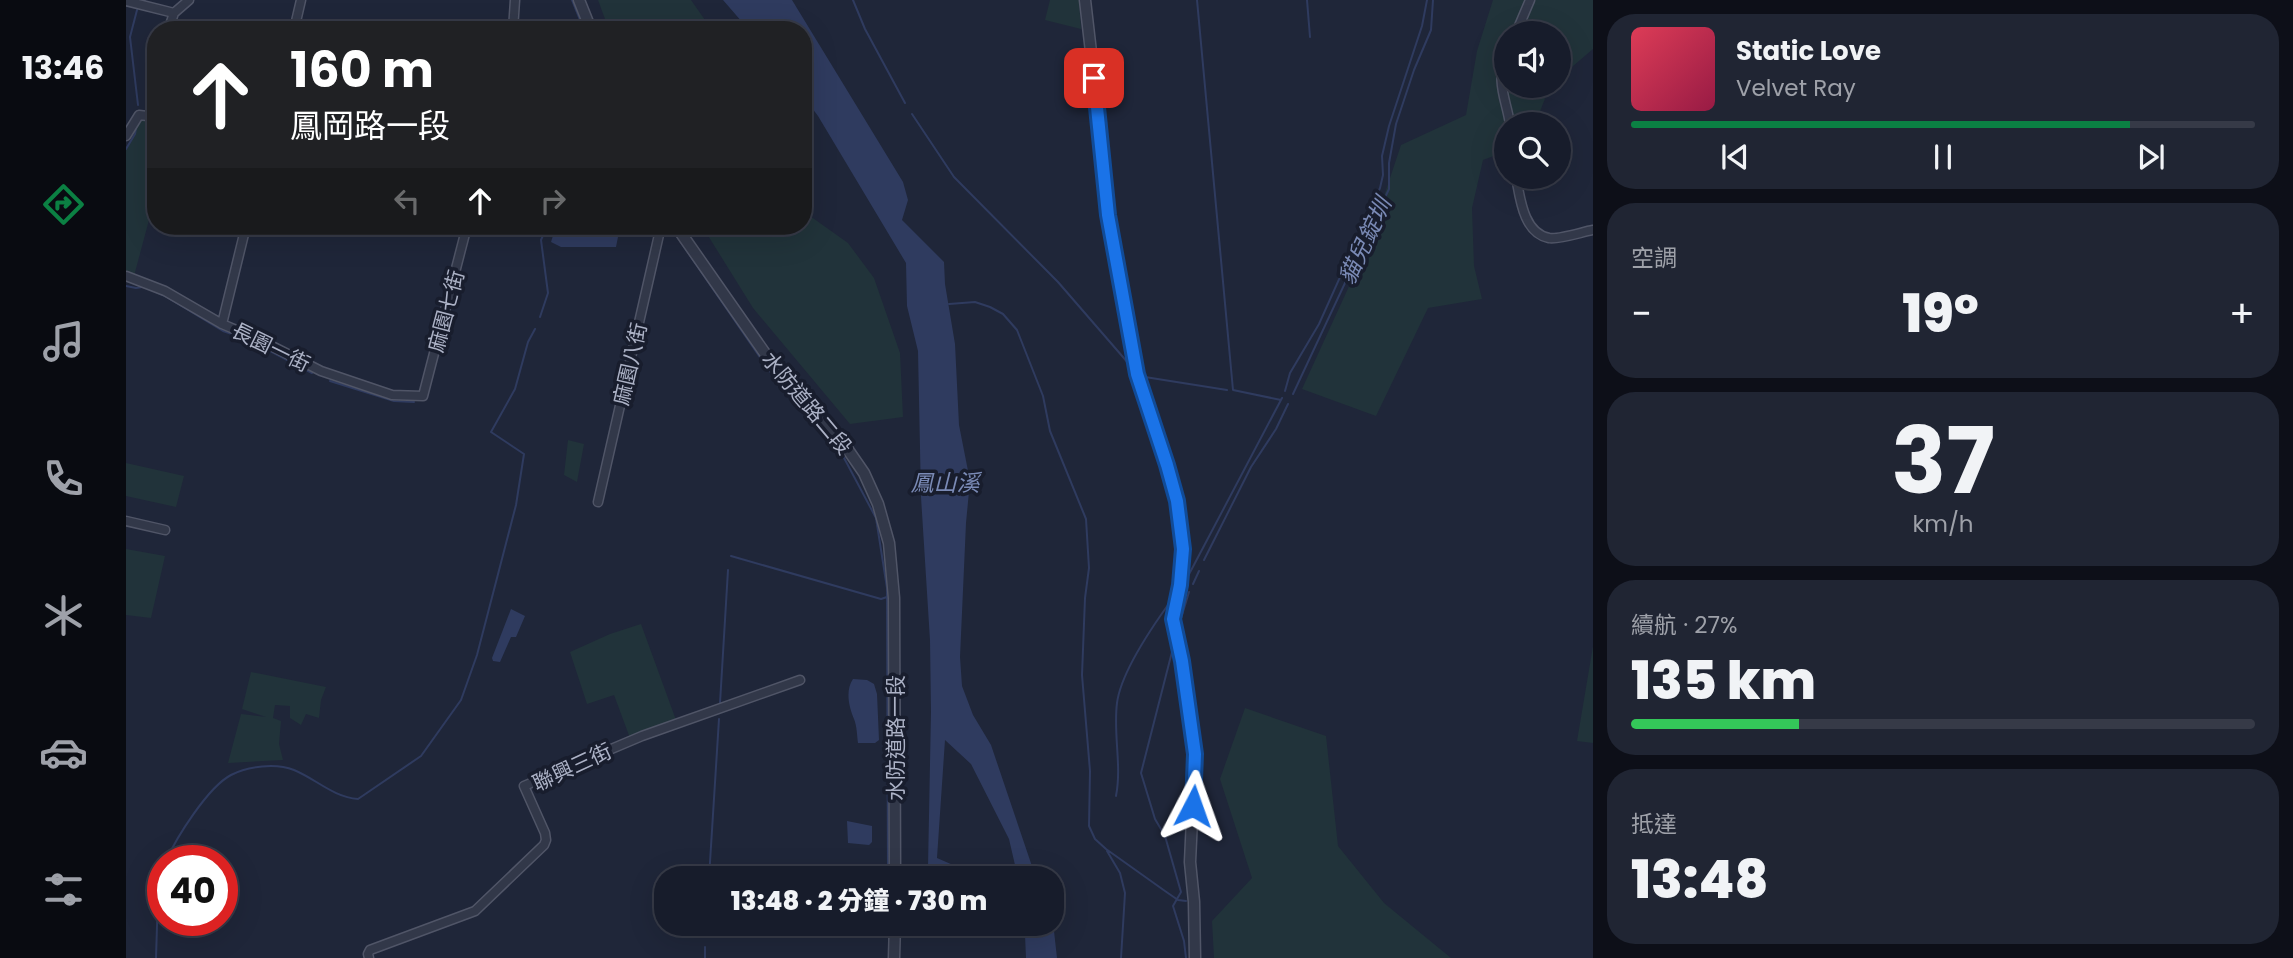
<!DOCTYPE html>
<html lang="zh-TW">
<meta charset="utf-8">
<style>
:root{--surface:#171c2b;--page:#202533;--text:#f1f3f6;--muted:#9ea1a9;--line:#363a47;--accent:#0b8043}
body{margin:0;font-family:Poppins,"Noto Sans TC",sans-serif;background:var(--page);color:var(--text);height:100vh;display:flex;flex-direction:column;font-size:26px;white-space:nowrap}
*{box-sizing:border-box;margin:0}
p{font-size:23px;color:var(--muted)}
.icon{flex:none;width:38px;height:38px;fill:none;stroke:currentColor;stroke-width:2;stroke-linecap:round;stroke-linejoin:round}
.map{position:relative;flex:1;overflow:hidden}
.panel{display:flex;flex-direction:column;gap:14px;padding:14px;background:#0d0f18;width:700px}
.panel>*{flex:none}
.hud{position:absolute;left:21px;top:21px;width:665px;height:214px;border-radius:28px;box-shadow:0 7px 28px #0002,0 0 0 2px var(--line);background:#202124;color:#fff;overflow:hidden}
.buttons{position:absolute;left:1368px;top:21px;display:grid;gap:14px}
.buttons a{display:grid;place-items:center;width:77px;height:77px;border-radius:50%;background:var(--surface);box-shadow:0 7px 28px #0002,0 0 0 2px var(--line);font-size:35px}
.speed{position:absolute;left:21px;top:845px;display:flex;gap:14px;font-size:35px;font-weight:700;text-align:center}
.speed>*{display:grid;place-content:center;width:91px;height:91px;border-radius:50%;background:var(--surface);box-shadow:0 7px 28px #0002,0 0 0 2px var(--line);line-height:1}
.speed .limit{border:10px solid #d22;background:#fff;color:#111}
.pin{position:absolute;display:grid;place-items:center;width:60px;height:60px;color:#fff;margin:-30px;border-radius:14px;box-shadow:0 4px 10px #0006}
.me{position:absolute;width:77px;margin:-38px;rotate:4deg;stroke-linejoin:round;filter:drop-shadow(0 0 5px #0008)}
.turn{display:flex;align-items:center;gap:24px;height:147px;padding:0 28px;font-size:32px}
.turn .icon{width:91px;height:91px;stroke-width:2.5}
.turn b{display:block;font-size:49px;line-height:60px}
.lanes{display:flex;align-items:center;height:66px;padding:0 28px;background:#0003;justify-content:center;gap:35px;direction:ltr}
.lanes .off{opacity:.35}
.big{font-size:52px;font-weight:800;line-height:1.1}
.panel .tile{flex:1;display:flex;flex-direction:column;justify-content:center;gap:10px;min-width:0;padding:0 24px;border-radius:28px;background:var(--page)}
.panel .dial{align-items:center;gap:0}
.dial b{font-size:91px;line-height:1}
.song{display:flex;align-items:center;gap:21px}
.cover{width:84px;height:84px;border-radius:10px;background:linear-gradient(135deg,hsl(350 70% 55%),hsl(340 70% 35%))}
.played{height:7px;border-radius:4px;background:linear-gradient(90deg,var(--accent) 80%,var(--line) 80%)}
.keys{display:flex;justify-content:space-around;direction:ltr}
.heat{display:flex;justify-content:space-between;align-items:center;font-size:38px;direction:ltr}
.charge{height:10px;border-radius:5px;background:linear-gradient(90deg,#34c759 27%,var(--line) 0)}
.trip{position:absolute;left:528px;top:866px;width:410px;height:70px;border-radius:28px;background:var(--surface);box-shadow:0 7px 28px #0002,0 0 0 2px var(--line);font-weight:800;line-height:70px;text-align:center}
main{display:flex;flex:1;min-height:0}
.menu{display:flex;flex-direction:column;width:126px;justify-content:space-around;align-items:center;background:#090b11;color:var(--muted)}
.menu .icon{width:49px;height:49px}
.menu .selected{color:var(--accent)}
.menu b{font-size:32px;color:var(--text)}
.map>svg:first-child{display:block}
.green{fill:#21333a}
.water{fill:#2f3b5f}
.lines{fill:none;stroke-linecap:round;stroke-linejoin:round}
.stream{stroke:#2f3b5f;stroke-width:2}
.minor-casing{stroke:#505567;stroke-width:11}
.tertiary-casing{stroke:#505567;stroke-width:13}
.minor{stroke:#323849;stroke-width:8}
.tertiary{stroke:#323849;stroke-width:10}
.route-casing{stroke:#114b97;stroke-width:18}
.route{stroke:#1a73e8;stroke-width:12}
.labels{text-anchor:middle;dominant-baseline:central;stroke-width:7;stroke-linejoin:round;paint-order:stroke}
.street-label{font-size:21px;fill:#acb2c6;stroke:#181d2d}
.water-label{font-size:23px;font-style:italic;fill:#7a8ab5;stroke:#181d2d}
</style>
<main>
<nav class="menu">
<b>13:46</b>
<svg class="icon selected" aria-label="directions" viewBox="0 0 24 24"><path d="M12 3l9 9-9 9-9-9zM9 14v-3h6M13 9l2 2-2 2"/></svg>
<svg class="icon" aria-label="music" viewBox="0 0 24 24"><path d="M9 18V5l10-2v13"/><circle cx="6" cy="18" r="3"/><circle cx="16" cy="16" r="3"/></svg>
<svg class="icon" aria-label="phone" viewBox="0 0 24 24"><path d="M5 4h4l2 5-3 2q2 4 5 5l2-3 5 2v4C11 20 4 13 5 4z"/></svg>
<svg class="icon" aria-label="climate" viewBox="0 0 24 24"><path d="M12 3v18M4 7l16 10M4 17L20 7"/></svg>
<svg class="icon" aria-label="car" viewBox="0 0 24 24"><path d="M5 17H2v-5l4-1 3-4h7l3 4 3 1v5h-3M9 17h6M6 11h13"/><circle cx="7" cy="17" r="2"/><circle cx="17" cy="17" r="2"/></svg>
<svg class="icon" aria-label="filters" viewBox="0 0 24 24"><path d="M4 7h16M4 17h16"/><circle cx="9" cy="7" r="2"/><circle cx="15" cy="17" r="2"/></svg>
</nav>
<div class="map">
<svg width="1467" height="958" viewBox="0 0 1467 958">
<rect width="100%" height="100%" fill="#1f2639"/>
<path class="green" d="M472 0H565L586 30H483Z
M924 0H953L955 29 919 20Z
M1367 0H1467V49L1433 78V33H1381V86H1424L1409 124H1381V151L1357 160 1346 208 1348 266 1356 299 1302 308 1250 416 1176 389 1241 247 1275 145 1340 115 1351 51Z
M17 116 30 119V194L8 276 0 272V150Z
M677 211 722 243 748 278 774 353 777 417 724 424 627 308 576 226H677Z
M442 440 458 444 451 482 438 475Z
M0 463 58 476 50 507 0 496Z
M0 549 39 556 25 618 0 615Z
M515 624 550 720 504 738 488 695 461 704 444 652 484 634Z
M1467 646V743L1451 741Z
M125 672 200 687 195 700 193 718 180 714 175 725 164 718V706L149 705 147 718 155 721 153 744 157 760 102 763 115 714 140 717 116 709Z
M1119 708 1200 736 1212 846 1258 903 1325 958H1088L1086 921 1126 878 1094 779Z"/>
<path class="water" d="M597 0H666L777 182 782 200 776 220 818 262 819 284 829 344 833 425 844 481 840 523 834 657 836 686 847 715 865 745 910 878H892L883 839 845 764 819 740 811 858 857 878H829L802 867 805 712 804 640 795 497 792 351 781 306 780 263 692 116 677 96V30H623Z
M430 226 484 228 492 237 490 247H435L425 242Z
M385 609 399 616 390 637H385L374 662 367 661 366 658Z
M727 679 741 680 748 684 751 694 753 740 749 743H732C731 736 731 726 728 719 723 707 719 691 727 679Z
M721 821 746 826V842L743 845 722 843Z
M926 913 931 958H900L899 935 896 924H926Z"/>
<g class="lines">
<path class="stream" d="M446 0 458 30
M727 0 739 29 779 103
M1071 0 1107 390 1155 400
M1181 0 1184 37
M19 1V0
M11 10 4 37 12 105
M786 114 828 177 932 282 1003 364
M0 149 9 134 10 128
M554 241 647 376 717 456 750 518 761 588 762 878
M0 286 10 288 16 287
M26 290 39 296 97 331 121 339 186 373
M823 304 849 302 864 307 877 314 891 330 917 396 924 431 960 519 963 568 959 598 956 675 964 771 963 826 969 839 980 849 1039 891 1052 900 1060 901
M414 317 422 293 415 240 421 226
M1019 377 1101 390
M204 381 268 401 288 402
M1159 391 1164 373 1193 324 1254 188 1257 175 1256 156 1263 126 1296 26 1301 0
M1167 394 1263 189V163L1270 124 1288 70 1305 30 1307 0
M605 556 755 599 761 597
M1078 560 1125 467 1150 429 1162 404
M1060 580 1156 398
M1067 584 1073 571
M1053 625 1063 592
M1048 644 1015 773 1029 819 1039 836 1055 892 1047 906 1058 941 1060 958
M594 703 602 570
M990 796C996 765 987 734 991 703 995 672 1028 624 1047 598
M981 851 994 873 999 893 995 958
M40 861C50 838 82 787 105 775 122 766 150 763 168 770 190 779 207 797 232 799L295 756 335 700 351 655 390 505 398 454 365 432 389 389 402 342 409 329
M583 878 593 719
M580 935V924
M763 953V924
M30 958 32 894 37 871
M579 958V947"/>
<g class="minor-casing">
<path id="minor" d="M0 1 48 13
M47 30 44 25 48 13 63 0
M168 30 175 0
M387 30 389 0
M1390 33 1404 0
M1381 55C1369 82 1380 98 1384 124
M0 136 13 115 30 117
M1390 177C1394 197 1397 233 1423 238 1432 240 1456 232 1467 230
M0 276 39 291 96 324 134 340 195 371 266 395 297 396 341 226
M96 324 120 226
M472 502 535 226
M0 521 39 530
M243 958 242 954 244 950 349 911 418 845 420 840 419 833 398 786 516 736 674 680"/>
</g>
<g class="tertiary-casing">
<path id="tertiary" d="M453 0 465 30
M959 0 977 156 982 215 989 256 1011 374 1041 465 1051 501 1057 549 1054 585 1047 619 1056 661 1069 754 1064 862 1068 902 1069 958
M550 226 652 372 718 444 738 473 752 504 763 543 768 598 769 878
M768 958 769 924"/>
</g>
<use href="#minor" class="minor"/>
<use href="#tertiary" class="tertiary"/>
</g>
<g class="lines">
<g class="route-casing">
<path id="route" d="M968 78 982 215 1011 374 1041 465 1051 501 1057 549 1054 585 1047 619 1056 661 1069 754 1067 806"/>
</g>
<use href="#route" class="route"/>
</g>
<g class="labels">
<g class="street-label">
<text transform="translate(320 311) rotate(-75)">麻園七街</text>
<text transform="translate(145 347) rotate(26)">長園一街</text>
<text transform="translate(504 364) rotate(-77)">麻園八街</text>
<text transform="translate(681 403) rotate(50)">水防道路二段</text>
<text transform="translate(769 738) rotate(-90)">水防道路一段</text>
<text transform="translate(446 767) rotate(-25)">聯興三街</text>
</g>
<g class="water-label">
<text transform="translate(1239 241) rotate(-65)">貓兒錠圳</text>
<text x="819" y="483">鳳山溪</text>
</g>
</g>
</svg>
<div class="buttons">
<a><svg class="icon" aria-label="sound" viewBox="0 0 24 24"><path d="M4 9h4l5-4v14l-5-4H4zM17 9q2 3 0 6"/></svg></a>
<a><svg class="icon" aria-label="search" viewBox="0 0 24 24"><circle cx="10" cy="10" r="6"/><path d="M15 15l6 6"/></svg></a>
</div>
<div class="speed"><div class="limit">40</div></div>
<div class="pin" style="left:968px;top:78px;background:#d93025"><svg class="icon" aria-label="arrive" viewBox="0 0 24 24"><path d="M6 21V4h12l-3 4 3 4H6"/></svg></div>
<svg class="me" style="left:1067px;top:806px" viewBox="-20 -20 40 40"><path d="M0-17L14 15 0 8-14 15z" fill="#1a73e8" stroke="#fff" stroke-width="4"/></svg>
<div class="trip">13:48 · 2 分鐘 · 730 m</div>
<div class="hud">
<div class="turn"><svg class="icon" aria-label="ahead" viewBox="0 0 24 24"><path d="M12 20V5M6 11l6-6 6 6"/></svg><div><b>160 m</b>鳳岡路一段</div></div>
<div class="lanes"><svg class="icon off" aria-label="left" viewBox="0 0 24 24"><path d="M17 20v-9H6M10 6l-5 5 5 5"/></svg><svg class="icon" aria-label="ahead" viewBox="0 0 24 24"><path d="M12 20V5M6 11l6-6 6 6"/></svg><svg class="icon off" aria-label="right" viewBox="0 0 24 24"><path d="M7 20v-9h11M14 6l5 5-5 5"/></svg></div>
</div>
</div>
<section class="panel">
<div class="tile">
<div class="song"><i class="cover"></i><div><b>Static Love</b><p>Velvet Ray</p></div></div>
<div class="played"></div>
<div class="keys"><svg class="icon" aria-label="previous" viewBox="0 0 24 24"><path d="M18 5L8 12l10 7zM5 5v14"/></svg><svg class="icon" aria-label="pause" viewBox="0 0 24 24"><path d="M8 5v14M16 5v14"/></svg><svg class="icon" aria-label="next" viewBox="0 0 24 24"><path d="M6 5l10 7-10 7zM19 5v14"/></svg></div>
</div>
<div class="tile"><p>空調</p>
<div class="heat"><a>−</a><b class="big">19°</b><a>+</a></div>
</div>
<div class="tile dial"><b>37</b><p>km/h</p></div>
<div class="tile"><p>續航 · 27%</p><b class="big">135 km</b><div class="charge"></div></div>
<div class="tile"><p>抵達</p><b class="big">13:48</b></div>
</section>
</main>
